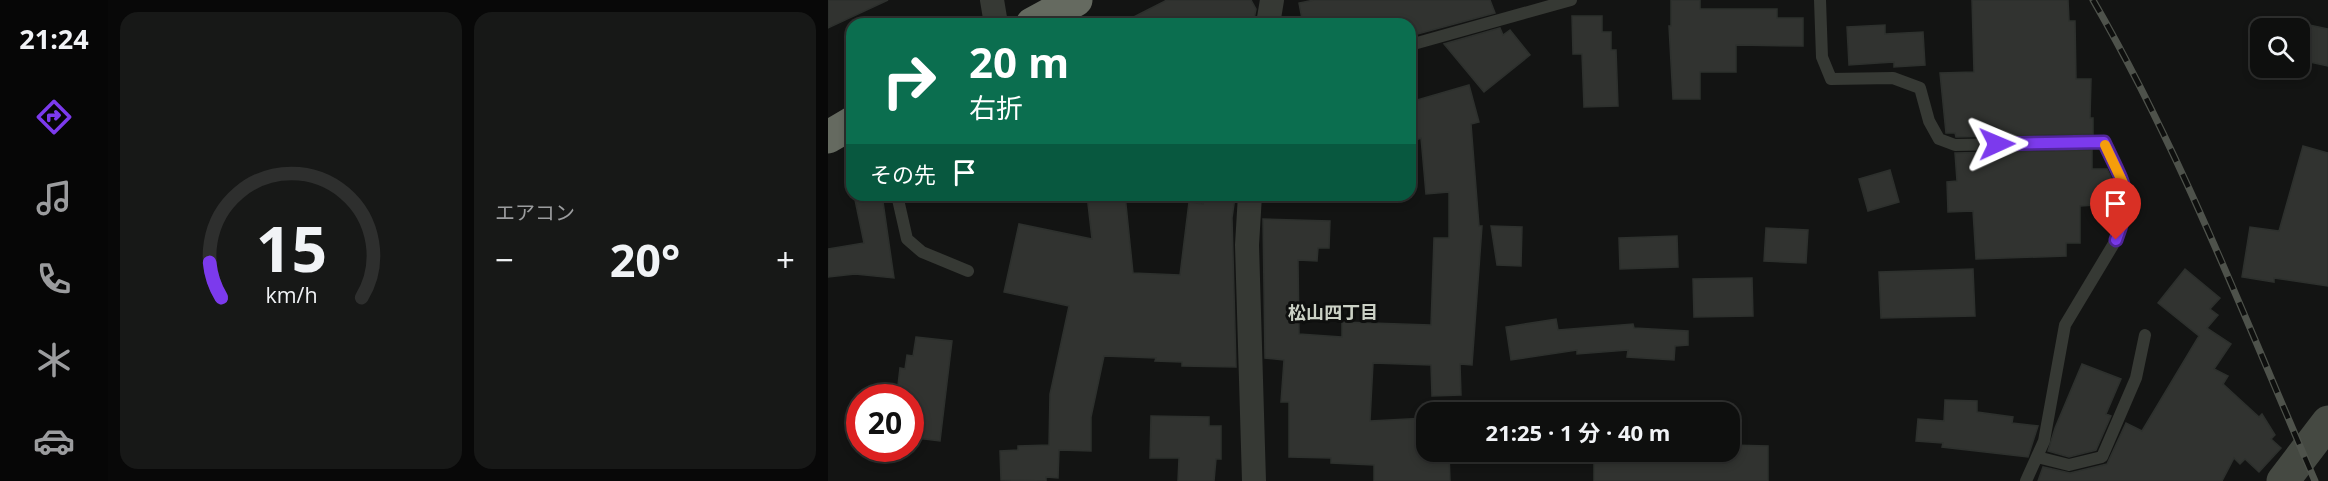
<!DOCTYPE html>
<html lang="ja">
<meta charset="utf-8">
<style>
:root{--surface:#0e0f0e;--page:#171817;--text:#f1f3f6;--muted:#9b9c9e;--line:#2e2f2e;--accent:#7c3aed}
body{margin:0;font-family:"Open Sans","Noto Sans JP",sans-serif;background:var(--page);color:var(--text);height:100vh;display:flex;flex-direction:column;font-size:22px;white-space:nowrap}
*{box-sizing:border-box;margin:0}
p{font-size:20px;color:var(--muted)}
.icon{flex:none;width:33px;height:33px;fill:none;stroke:currentColor;stroke-width:2;stroke-linecap:round;stroke-linejoin:round}
.map{position:relative;flex:1;overflow:hidden}
.drawer{display:flex;flex-direction:column;gap:12px;padding:12px;background:#080808;width:720px}
.drawer>*{flex:none}
.banner{position:absolute;left:18px;top:18px;width:570px;height:183px;border-radius:18px;box-shadow:0 3px 9px #0003,0 0 0 2px var(--line);background:#0b6e4f;color:#fff;overflow:hidden}
.tools{position:absolute;left:1422px;top:18px;display:grid;gap:12px}
.tools a{display:grid;place-items:center;width:60px;height:60px;border-radius:12px;background:var(--surface);box-shadow:0 3px 9px #0003,0 0 0 2px var(--line);font-size:30px}
.speed{position:absolute;left:18px;top:384px;display:flex;gap:12px;font-size:30px;font-weight:700;text-align:center}
.speed>*{display:grid;place-content:center;width:78px;height:78px;border-radius:50%;background:var(--surface);box-shadow:0 3px 9px #0003,0 0 0 2px var(--line);line-height:1}
.speed .limit{border:9px solid #d22;background:#fff;color:#111}
.pin{position:absolute;display:grid;place-items:center;width:51px;height:51px;color:#fff;margin:-62px -26px;border-radius:50% 50% 50% 0;rotate:-45deg;box-shadow:0 0 6px #0007}
.pin .icon{rotate:45deg}
.me{position:absolute;width:66px;margin:-33px;rotate:89deg;stroke-linejoin:round;filter:drop-shadow(0 0 4px #0008)}
.turn{display:flex;align-items:center;gap:21px;height:126px;padding:0 24px;font-size:27px}
.turn .icon{width:78px;height:78px;stroke-width:2.5}
.turn b{display:block;font-size:42px;line-height:51px}
.then{display:flex;align-items:center;height:57px;padding:0 24px;background:#0003;gap:12px;font-size:22px}
.big{font-size:45px;font-weight:700;line-height:1.1}
.drawer .widget{flex:1;display:flex;flex-direction:column;justify-content:center;gap:9px;min-width:0;padding:0 21px;border-radius:18px;background:var(--page)}
.drawer .dial{align-items:center;gap:0}
.dial svg{height:156px;overflow:visible;fill:none;stroke:var(--line);stroke-width:7;stroke-linecap:round;text-anchor:middle}
.dial text{fill:var(--text);stroke:none}
.heat{display:flex;justify-content:space-between;align-items:center;font-size:33px;direction:ltr}
.drawer .tiles{flex:1;display:grid;gap:12px;grid-template-columns:repeat(2,1fr)}
.trip{position:absolute;left:588px;top:402px;width:324px;height:60px;border-radius:18px;background:var(--surface);box-shadow:0 3px 9px #0003,0 0 0 2px var(--line);font-weight:700;line-height:60px;text-align:center}
main{display:flex;flex:1;min-height:0}
.dock{display:flex;flex-direction:column;width:108px;justify-content:space-around;align-items:center;background:#060606;color:var(--muted)}
.dock .icon{width:42px;height:42px}
.dock .on{color:var(--accent)}
.dock b{font-size:27px;color:var(--text)}
.map>svg:first-child{display:block}
.building{fill:#313330;stroke:#2d302d;stroke-width:1.5}
.lines{fill:none;stroke-linecap:round;stroke-linejoin:round}
.lane{stroke:#363934;stroke-width:12}
.street{stroke:#363934;stroke-width:24}
.secondary{stroke:#454942;stroke-width:33}
.highway{stroke:#656a60;stroke-width:33}
.rail-casing{stroke:#4e524b;stroke-width:7}
.rail{stroke:#0e0f0e;stroke-width:4.5;stroke-dasharray:14;stroke-linecap:butt}
.route-casing{stroke:#51269a;stroke-width:15}
.route{stroke:#7c3aed;stroke-width:10}
.slow{stroke:#f59e0b;stroke-width:10}
.labels{text-anchor:middle;dominant-baseline:central;stroke-width:6;stroke-linejoin:round;paint-order:stroke}
.neighbourhood-label{font-size:18px;font-weight:bold;fill:#cbd1c5;stroke:#0e0f0e}
</style>
<main>
<nav class="dock">
<b>21:24</b>
<svg class="icon on" aria-label="directions" viewBox="0 0 24 24"><path d="M12 3l9 9-9 9-9-9zM9 14v-3h6M13 9l2 2-2 2"/></svg>
<svg class="icon" aria-label="music" viewBox="0 0 24 24"><path d="M9 18V5l10-2v13"/><circle cx="6" cy="18" r="3"/><circle cx="16" cy="16" r="3"/></svg>
<svg class="icon" aria-label="phone" viewBox="0 0 24 24"><path d="M5 4h4l2 5-3 2q2 4 5 5l2-3 5 2v4C11 20 4 13 5 4z"/></svg>
<svg class="icon" aria-label="climate" viewBox="0 0 24 24"><path d="M12 3v18M4 7l16 10M4 17L20 7"/></svg>
<svg class="icon" aria-label="car" viewBox="0 0 24 24"><path d="M5 17H2v-5l4-1 3-4h7l3 4 3 1v5h-3M9 17h6M6 11h13"/><circle cx="7" cy="17" r="2"/><circle cx="17" cy="17" r="2"/></svg>
</nav>
<section class="drawer">
<div class="tiles">
<div class="widget dial"><svg viewBox="0 0 100 80">
<path d="M14 69A42 42 0 1 1 86 69"/>
<path d="M14 69A42 42 0 0 1 8 51" stroke="#7c3aed"/>
<text x="50" y="56" font-size="32" font-weight="700">15</text>
<text x="50" y="72" font-size="11">km/h</text>
</svg></div>
<div class="widget"><p>エアコン</p>
<div class="heat"><a>−</a><b class="big">20°</b><a>+</a></div>
</div>
</div>
</section>
<div class="map">
<svg width="1500" height="481" viewBox="0 0 1500 481">
<rect width="100%" height="100%" fill="#131413"/>
<path class="building" d="M0 0H60L0 28Z
M339 0H423L428 9 426 19 417 24H292Z
M486 0H662L667 13 582 36V24H475L471 3Z
M843 0H872V9H949V18H975V46L908 45V72H872V99H845L841 26H843Z
M1144 0H1240L1241 21H1247L1248 79H1263L1262 118H1265V134L1128 137 1127 133H1118L1112 73 1146 72Z
M744 16H774V32H783V50H788L790 106 756 107 754 54H745Z
M1472 23 1500 29V66L1472 60Z
M1057 25V34L1095 32 1097 65 1066 67V62L1021 65 1019 27Z
M672 28 675 35 682 30 702 55 656 92 616 44Z
M641 85 651 122 643 124 651 226H654L644 365 632 364 633 395 604 396 603 365 545 363 542 421 598 418V452H621L622 481H546V465L503 463V458L461 457V402H453L456 360 437 358 435 219 502 221 501 248H490L489 261 470 260 471 334 514 337V322L603 325 606 238H621V192L598 194 593 138 588 140 582 120V102Z
M1475 146 1500 153V286L1446 278V282L1414 277 1422 227 1451 231Z
M1264 150V169H1279L1283 177 1284 204 1252 206V243H1238V256L1148 259 1145 211 1120 212 1119 182 1129 181 1127 153Z
M1062 170 1071 202 1040 211 1031 179Z
M26 195H54L66 278 27 274 0 277V249L36 243Z
M259 195H297L305 273 352 275 361 202 375 204 377 195 407 197 404 218 408 367 354 366V362L327 361 328 358 276 356 263 417V451L231 450 230 478 218 477V481L173 480 172 451 190 450V446L221 445 222 394 241 306 176 292 191 224 264 239Z
M663 226 694 227 693 266 669 265Z
M938 228 980 230 978 263 936 261Z
M849 236 850 267 792 269 791 238Z
M1145 269 1147 316 1053 318 1051 272Z
M1357 269 1392 298 1382 309 1390 315 1379 328 1403 344 1386 369 1400 376 1395 384 1431 417 1434 414 1447 435 1443 439 1453 448 1431 472 1417 459 1412 464 1406 458 1394 481H1210L1215 467 1242 473 1279 464 1298 423 1314 431 1371 336 1330 303Z
M924 278 925 316 866 317 865 279Z
M728 319 730 330 805 324 806 328 860 331V345L847 346 846 360 799 357 800 350 749 354V350L683 360 678 327Z
M88 337 124 341 112 441 89 438 91 418 82 417V398L69 394 72 368 77 369 79 355 85 356Z
M1254 364 1293 379 1278 414 1283 416 1268 450 1241 457 1220 451 1227 428Z
M1117 400 1149 401V412L1185 417 1184 423 1210 426 1200 457 1114 447 1115 443 1088 441 1090 419 1116 421Z
M323 416 381 417V426H393V459H388L386 481H350L351 458H322Z
M902 445 940 446V481H766V452H902Z"/>
<g class="lines">
<path class="lane" d="M992 0 994 57 1003 79 1065 78 1092 88 1101 121 1111 139 1127 145 1276 142 1299 191 1296 220 1288 240 1237 325 1216 441 1198 481
M582 45 743 0
M69 195 79 239 94 252 140 271
M1209 457 1241 465 1274 457 1308 378 1317 335"/>
<path class="street" d="M164 0 168 24
M440 24 444 0
M422 195 419 245 426 481"/>
<path class="secondary" d="M1455 481 1500 422"/>
<path class="highway" d="M204 24 248 0
M0 137 24 123"/>
<g class="rail-casing">
<path id="rail" d="M1265 0C1353 152 1417 319 1487 481"/>
</g>
<use href="#rail" class="rail"/>
</g>
<g class="lines">
<g class="route-casing">
<path id="route" d="M1169 144 1276 142C1296 185 1306 193 1288 240"/>
</g>
<use href="#route" class="route"/>
<path class="slow" d="M1277 145 1295 183"/>
</g>
<g class="labels">
<g class="neighbourhood-label">
<text x="505" y="312">松山四丁目</text>
</g>
</g>
</svg>
<div class="tools">
<a><svg class="icon" aria-label="search" viewBox="0 0 24 24"><circle cx="10" cy="10" r="6"/><path d="M15 15l6 6"/></svg></a>
</div>
<div class="speed"><div class="limit">20</div></div>
<div class="pin" style="left:1288px;top:240px;background:#d93025"><svg class="icon" aria-label="arrive" viewBox="0 0 24 24"><path d="M6 21V4h12l-3 4 3 4H6"/></svg></div>
<svg class="me" style="left:1169px;top:144px" viewBox="-20 -20 40 40"><path d="M0-17L14 15 0 8-14 15z" fill="#7c3aed" stroke="#fff" stroke-width="4"/></svg>
<div class="trip">21:25 · 1 分 · 40 m</div>
<div class="banner">
<div class="turn"><svg class="icon" aria-label="right" viewBox="0 0 24 24"><path d="M7 20v-9h11M14 6l5 5-5 5"/></svg><div><b>20 m</b>右折</div></div>
<div class="then">その先<svg class="icon" aria-label="arrive" viewBox="0 0 24 24"><path d="M6 21V4h12l-3 4 3 4H6"/></svg></div>
</div>
</div>
</main>
